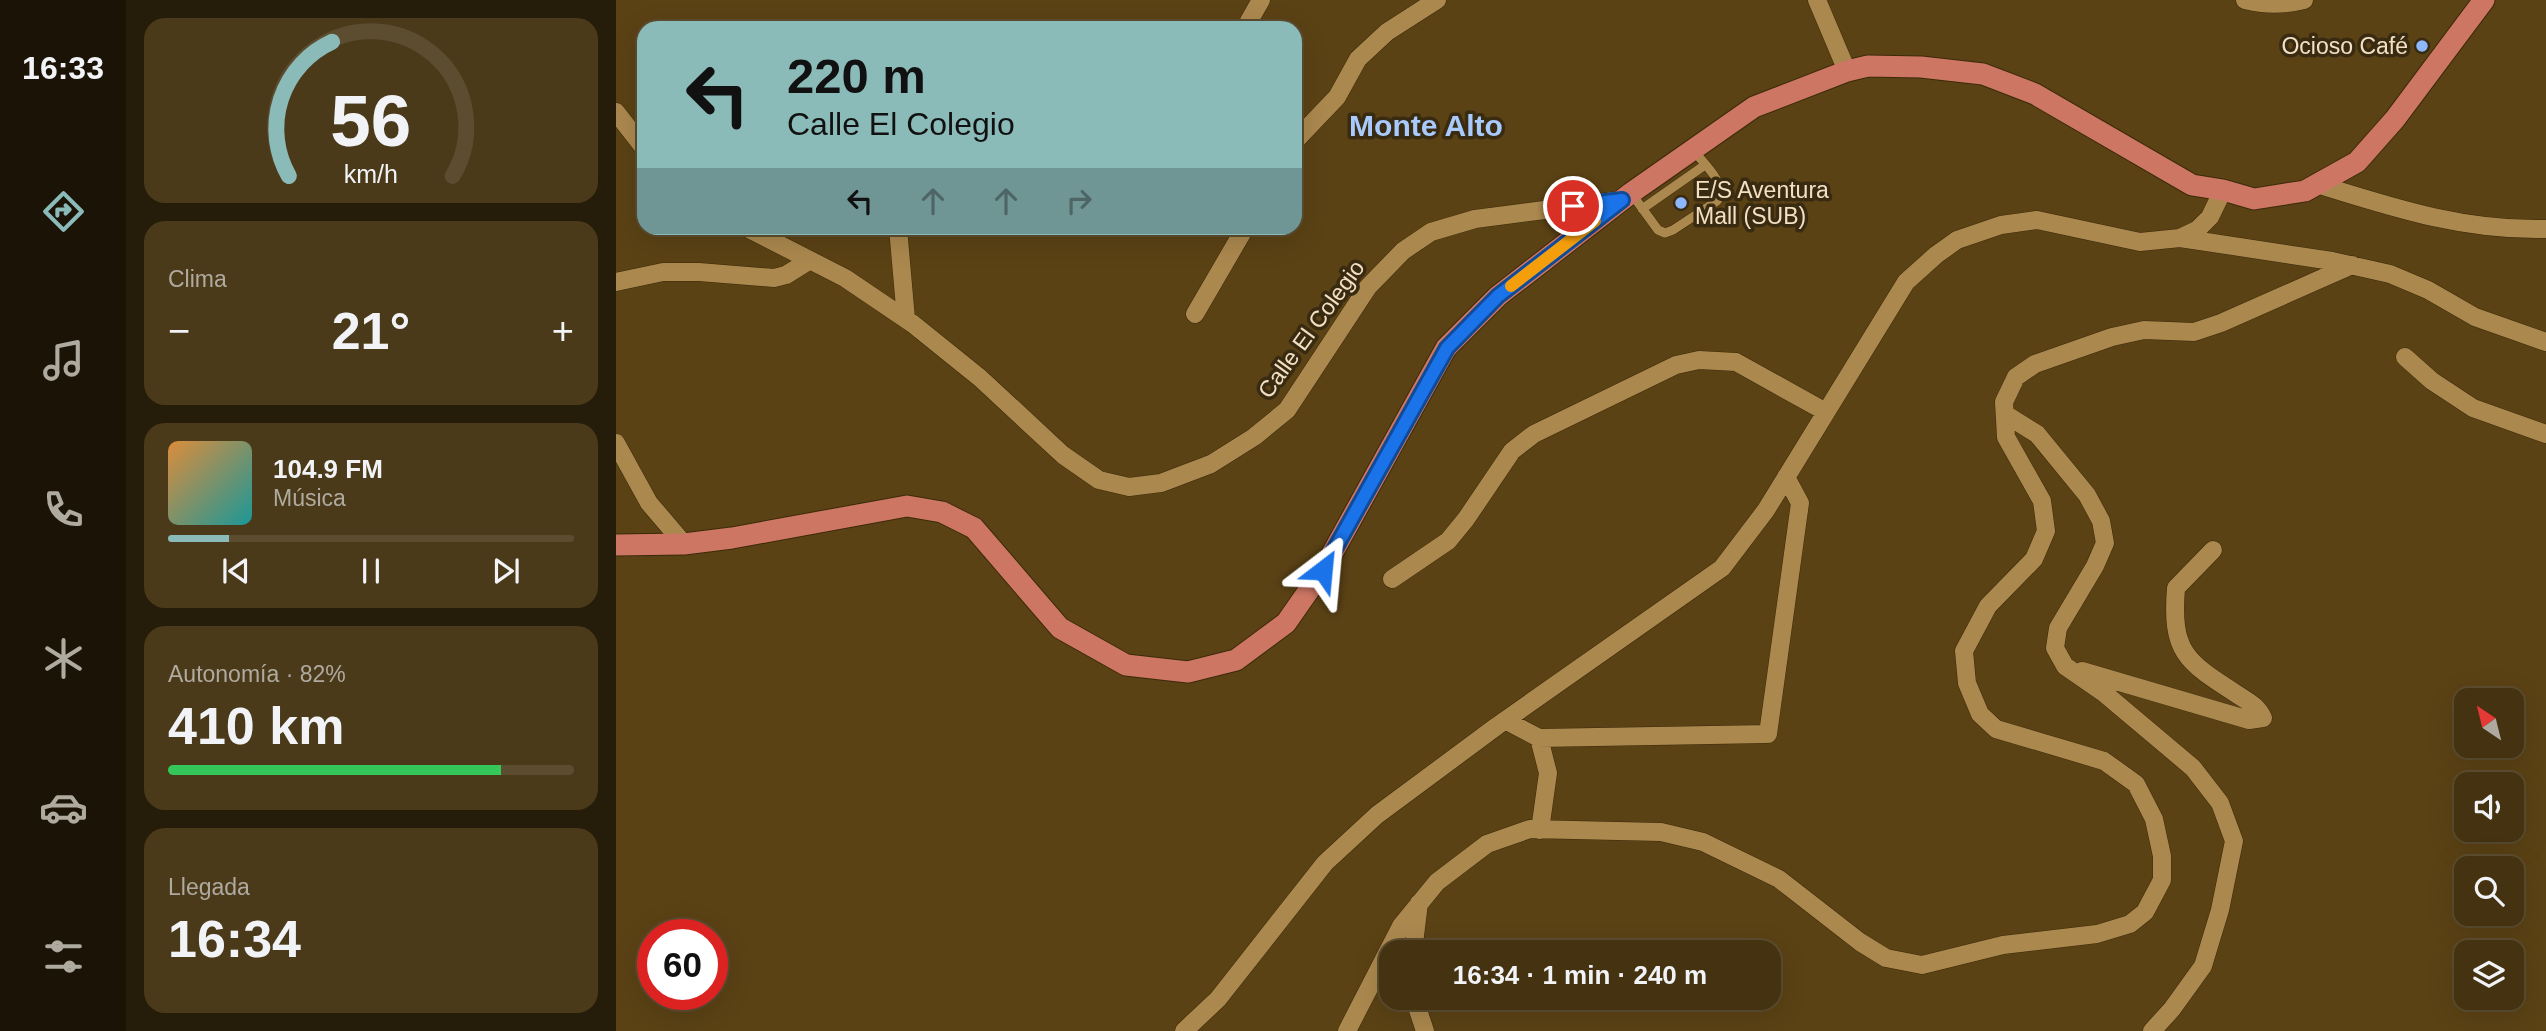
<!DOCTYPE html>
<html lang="es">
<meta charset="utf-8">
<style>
:root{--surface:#443210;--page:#4b3a19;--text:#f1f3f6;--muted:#afaa9f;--line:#5c4d30;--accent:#8bbbb9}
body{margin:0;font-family:Helvetica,sans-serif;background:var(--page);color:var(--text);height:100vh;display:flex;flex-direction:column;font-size:26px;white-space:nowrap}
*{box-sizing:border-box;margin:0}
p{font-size:23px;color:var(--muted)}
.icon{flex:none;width:38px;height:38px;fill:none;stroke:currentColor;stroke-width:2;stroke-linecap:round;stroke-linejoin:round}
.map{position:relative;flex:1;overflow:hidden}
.sheet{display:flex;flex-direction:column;gap:18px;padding:18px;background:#251c09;width:490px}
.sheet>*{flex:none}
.top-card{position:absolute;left:21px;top:21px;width:665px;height:214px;border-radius:21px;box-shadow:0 7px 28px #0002,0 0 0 2px var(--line);background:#8bbbb9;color:#111;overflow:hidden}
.needle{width:46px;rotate:325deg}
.fabs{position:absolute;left:1838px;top:688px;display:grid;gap:14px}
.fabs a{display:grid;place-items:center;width:70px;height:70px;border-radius:14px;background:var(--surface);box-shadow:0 7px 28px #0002,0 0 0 2px var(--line);font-size:35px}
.speed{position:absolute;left:21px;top:919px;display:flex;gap:14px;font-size:35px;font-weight:700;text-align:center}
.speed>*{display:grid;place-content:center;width:91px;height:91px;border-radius:50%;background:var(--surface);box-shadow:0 7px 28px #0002,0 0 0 2px var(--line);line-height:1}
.speed .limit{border:10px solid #d22;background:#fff;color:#111}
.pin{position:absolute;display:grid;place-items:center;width:60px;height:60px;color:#fff;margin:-30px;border:4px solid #fff;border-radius:50%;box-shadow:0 2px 7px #0007}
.me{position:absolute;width:77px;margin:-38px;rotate:29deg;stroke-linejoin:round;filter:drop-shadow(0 0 5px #0008)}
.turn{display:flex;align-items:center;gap:24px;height:147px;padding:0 35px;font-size:32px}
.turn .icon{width:91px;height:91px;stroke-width:2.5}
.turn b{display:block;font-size:49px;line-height:60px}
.lanes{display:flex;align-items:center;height:66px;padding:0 35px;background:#0003;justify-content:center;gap:35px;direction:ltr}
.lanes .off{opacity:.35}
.big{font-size:52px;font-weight:700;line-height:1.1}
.sheet .tile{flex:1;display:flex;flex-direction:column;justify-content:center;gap:10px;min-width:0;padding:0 24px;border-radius:21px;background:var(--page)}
.sheet .dial{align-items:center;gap:0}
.dial svg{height:182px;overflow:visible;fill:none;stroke:var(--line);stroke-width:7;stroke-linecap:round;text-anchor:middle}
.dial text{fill:var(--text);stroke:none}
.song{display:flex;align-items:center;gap:21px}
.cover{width:84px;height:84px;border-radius:10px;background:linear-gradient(135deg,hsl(30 70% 55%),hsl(180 70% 35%))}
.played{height:7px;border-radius:4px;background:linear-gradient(90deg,var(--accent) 15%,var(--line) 15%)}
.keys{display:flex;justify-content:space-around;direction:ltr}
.heat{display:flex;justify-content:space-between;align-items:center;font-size:38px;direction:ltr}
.charge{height:10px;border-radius:5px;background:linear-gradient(90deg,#34c759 82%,var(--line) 0)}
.trip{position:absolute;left:763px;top:940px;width:402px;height:70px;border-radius:21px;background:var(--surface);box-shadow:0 7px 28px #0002,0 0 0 2px var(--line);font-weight:700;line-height:70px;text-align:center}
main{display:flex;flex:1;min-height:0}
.dock{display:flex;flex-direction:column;width:126px;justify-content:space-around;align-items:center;background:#1b1406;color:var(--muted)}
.dock .icon{width:49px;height:49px}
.dock .current{color:var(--accent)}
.dock b{font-size:32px;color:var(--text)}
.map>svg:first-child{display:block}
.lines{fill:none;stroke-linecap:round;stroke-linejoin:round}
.service-casing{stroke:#3b2a0a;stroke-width:10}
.minor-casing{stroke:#3b2a0a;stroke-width:19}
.primary-casing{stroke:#3b2a0a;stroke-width:23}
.service{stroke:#ab884e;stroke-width:9}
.minor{stroke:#ab884e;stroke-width:18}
.primary{stroke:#cd7663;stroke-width:21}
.route-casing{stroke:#114b97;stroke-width:18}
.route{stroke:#1a73e8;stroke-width:12}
.slow{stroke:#f59e0b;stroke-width:12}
.poi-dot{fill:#8db9fc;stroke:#392b12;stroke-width:2.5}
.labels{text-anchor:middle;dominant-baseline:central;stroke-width:7;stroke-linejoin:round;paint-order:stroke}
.poi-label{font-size:23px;fill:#f3e0c3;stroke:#392b12;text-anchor:end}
.street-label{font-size:23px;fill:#f3e0c3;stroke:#392b12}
.district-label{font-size:30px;font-weight:bold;fill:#a9cafd;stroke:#392b12}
</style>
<main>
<nav class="dock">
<b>16:33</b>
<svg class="icon current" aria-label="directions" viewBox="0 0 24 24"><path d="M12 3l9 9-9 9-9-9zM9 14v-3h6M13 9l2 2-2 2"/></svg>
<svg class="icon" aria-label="music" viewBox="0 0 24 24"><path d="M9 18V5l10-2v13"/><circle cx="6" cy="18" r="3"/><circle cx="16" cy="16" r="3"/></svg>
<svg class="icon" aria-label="phone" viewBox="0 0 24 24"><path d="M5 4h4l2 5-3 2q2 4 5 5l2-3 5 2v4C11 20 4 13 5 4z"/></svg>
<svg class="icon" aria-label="climate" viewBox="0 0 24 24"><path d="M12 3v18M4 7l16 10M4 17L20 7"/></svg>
<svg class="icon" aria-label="car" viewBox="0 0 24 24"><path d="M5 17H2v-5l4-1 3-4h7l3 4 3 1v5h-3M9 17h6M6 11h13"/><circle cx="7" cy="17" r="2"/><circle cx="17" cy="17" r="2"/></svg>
<svg class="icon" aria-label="filters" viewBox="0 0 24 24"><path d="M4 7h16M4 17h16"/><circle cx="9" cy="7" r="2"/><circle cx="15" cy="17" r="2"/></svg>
</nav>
<section class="sheet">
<div class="tile dial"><svg viewBox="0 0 100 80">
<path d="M14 69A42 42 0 1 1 86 69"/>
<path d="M14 69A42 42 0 0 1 33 10" stroke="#8bbbb9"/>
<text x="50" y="56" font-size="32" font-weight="700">56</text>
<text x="50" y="72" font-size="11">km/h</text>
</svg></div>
<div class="tile"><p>Clima</p>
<div class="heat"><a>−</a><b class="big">21°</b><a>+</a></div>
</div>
<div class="tile">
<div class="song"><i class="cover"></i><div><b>104.9 FM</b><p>Música</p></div></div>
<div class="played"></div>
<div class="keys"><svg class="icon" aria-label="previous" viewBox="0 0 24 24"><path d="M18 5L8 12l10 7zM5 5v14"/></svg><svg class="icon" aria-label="pause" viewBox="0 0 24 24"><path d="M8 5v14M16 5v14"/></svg><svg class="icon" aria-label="next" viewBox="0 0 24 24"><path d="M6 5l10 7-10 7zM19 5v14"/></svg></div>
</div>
<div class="tile"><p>Autonomía · 82%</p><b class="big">410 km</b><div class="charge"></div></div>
<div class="tile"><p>Llegada</p><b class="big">16:34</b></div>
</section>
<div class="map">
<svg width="1930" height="1031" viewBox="0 0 1930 1031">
<rect width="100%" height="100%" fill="#5b4215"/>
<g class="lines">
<g class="service-casing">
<path id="service" d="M1015 193 1042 230 1049 233 1057 230 1101 201C1113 185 1087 163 1077 150
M1026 209 1089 165"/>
</g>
<g class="minor-casing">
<path id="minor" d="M1201 0 1231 71
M1629 0C1649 5 1668 5 1688 0
M633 21 645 0
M0 112 28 148
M679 141 721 97 742 59 771 32 821 0
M1701 184C1778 208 1848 231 1930 229
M131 228 229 278 297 324 364 378 447 455 483 480 513 487 545 483 595 464 638 437 671 410 752 287 787 251 815 232 859 219 1006 200
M282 228 290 319
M1564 238 1716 261 1774 274 1812 290 1859 317 1930 342
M0 282 47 272H83L158 278 170 275 194 260
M579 314 629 228
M1789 357 1816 381 1857 408 1930 434
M1389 414 1421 434 1471 495 1485 521 1489 543 1479 566 1442 628 1439 648 1449 666 1488 693 1577 768 1604 803 1618 841 1604 910 1587 966 1556 1009 1536 1031
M0 443 33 503 68 544
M776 579 832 541 850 519 896 451 918 434 1060 365 1083 360 1120 362 1210 412
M1466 671 1633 720 1647 718C1641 705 1631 701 1619 693 1569 661 1555 651 1560 588L1597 550
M889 720 923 738 1152 734 1184 503 1170 477
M923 738 932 773 924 830
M797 952 803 903
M798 998 809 1031
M568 1031 602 999 709 863 761 815 881 726 1106 568 1150 510 1290 282 1320 255 1341 240 1385 225 1421 220 1524 242 1564 238 1581 230 1594 217 1607 190
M731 1031 785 926 821 882 871 844 914 829 1045 832 1087 842 1163 879 1244 942 1270 958 1306 965 1387 945 1481 934 1514 924 1529 912 1546 880V856L1538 819 1520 784 1488 761 1380 729 1364 714 1351 683 1348 651 1372 606 1418 559 1430 531 1426 501 1390 437 1388 402 1400 377 1419 364 1496 337 1528 330 1578 332 1605 323 1736 265"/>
</g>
<g class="primary-casing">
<path id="primary" d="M0 545 68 544 116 538 291 506 326 512 358 528 444 628 510 665 572 672 620 660 670 623 707 570 830 348 882 296 1015 193 1138 107 1231 71 1252 66 1305 67 1367 74 1419 94 1576 185 1607 190 1638 199 1689 191 1741 162 1779 119 1868 0"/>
</g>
<use href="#service" class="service"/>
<use href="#minor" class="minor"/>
<use href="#primary" class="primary"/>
</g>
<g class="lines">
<g class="route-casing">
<path id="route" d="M707 570 831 348 882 296 1006 200 957 206"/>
</g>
<use href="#route" class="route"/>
<path class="slow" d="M895 286 979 221"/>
</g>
<g class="poi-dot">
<circle cx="1806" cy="46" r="7"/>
<circle cx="1065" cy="203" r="7"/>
</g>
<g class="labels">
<g class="poi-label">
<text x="1792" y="46">Ocioso Café</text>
<text x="1079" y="190" text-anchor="start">E/S Aventura<tspan x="1079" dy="26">Mall (SUB)</tspan></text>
</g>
<g class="street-label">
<text transform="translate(695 329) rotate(-54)">Calle El Colegio</text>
</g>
<g class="district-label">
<text x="810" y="125">Monte Alto</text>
</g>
</g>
</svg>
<div class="fabs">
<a><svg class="needle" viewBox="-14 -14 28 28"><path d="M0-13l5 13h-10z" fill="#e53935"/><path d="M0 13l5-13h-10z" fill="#afaa9f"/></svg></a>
<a><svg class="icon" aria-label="sound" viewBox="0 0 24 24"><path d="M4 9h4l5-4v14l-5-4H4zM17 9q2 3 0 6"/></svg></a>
<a><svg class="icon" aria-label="search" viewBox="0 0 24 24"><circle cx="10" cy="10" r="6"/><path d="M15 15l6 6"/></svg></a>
<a><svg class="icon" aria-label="layers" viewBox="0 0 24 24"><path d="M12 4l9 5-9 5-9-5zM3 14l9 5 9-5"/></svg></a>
</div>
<div class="speed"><div class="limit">60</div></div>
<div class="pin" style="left:957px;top:206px;background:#d93025"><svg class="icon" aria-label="arrive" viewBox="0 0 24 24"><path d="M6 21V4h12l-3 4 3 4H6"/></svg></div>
<svg class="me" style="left:707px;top:570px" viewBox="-20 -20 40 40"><path d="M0-17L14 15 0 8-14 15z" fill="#1a73e8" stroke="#fff" stroke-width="4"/></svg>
<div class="trip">16:34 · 1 min · 240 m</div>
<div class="top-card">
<div class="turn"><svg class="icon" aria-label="left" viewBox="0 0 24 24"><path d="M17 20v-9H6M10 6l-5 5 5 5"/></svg><div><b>220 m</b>Calle El Colegio</div></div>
<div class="lanes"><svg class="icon" aria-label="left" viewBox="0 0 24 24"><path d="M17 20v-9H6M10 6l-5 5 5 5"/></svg><svg class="icon off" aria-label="ahead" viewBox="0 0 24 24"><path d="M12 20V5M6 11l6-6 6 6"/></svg><svg class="icon off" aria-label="ahead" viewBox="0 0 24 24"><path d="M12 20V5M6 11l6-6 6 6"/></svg><svg class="icon off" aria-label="right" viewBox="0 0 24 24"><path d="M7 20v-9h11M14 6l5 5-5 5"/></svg></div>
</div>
</div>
</main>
